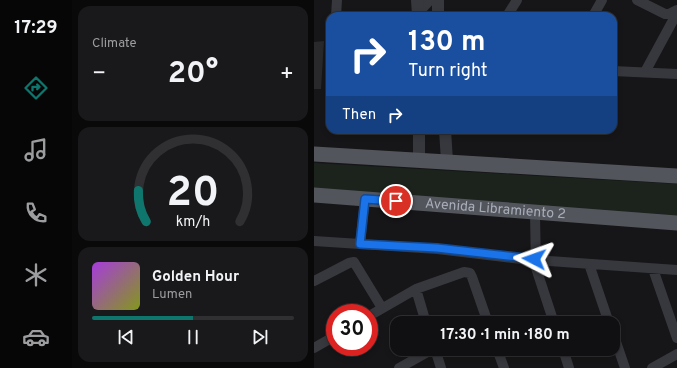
<!DOCTYPE html>
<meta charset="utf-8">
<style>
:root{--surface:#101012;--page:#19191b;--text:#f1f3f6;--muted:#9c9d9f;--line:#303032;--accent:#0f766e}
body{margin:0;font-family:Overpass,sans-serif;background:var(--page);color:var(--text);height:100vh;display:flex;flex-direction:column;font-size:15px;white-space:nowrap}
*{box-sizing:border-box;margin:0}
p{font-size:13px;color:var(--muted)}
.icon{flex:none;width:22px;height:22px;fill:none;stroke:currentColor;stroke-width:2;stroke-linecap:round;stroke-linejoin:round}
.map{position:relative;flex:1;overflow:hidden}
.side{display:flex;flex-direction:column;gap:6px;padding:6px;background:#09090a;width:242px}
.side>*{flex:none}
.top-card{position:absolute;left:12px;top:12px;width:291px;height:122px;border-radius:12px;box-shadow:0 2px 6px #0003,0 0 0 1px var(--line);background:#1a4fa0;color:#fff;overflow:hidden}
.speed{position:absolute;left:12px;top:304px;display:flex;gap:8px;font-size:20px;font-weight:700;text-align:center}
.speed>*{display:grid;place-content:center;width:52px;height:52px;border-radius:50%;background:var(--surface);box-shadow:0 2px 6px #0003,0 0 0 1px var(--line);line-height:1}
.speed .limit{border:6px solid #d22;background:#fff;color:#111}
.pin{position:absolute;display:grid;place-items:center;width:34px;height:34px;color:#fff;margin:-17px;border:2px solid #fff;border-radius:50%;box-shadow:0 1px 4px #0007}
.me{position:absolute;width:44px;margin:-22px;rotate:274deg;stroke-linejoin:round;filter:drop-shadow(0 0 3px #0008)}
.turn{display:flex;align-items:center;gap:14px;height:84px;padding:0 16px;font-size:18px}
.turn .icon{width:52px;height:52px;stroke-width:2.5}
.turn b{display:block;font-size:28px;line-height:34px}
.then{display:flex;align-items:center;height:38px;padding:0 16px;background:#0003;gap:8px;font-size:15px}
.big{font-size:30px;font-weight:700;line-height:1.1}
.side .widget{flex:1;display:flex;flex-direction:column;justify-content:center;gap:6px;min-width:0;padding:0 14px;border-radius:12px;background:var(--page)}
.side .dial{align-items:center;gap:0}
.dial svg{height:104px;overflow:visible;fill:none;stroke:var(--line);stroke-width:7;stroke-linecap:round;text-anchor:middle}
.dial text{fill:var(--text);stroke:none}
.song{display:flex;align-items:center;gap:12px}
.cover{width:48px;height:48px;border-radius:6px;background:linear-gradient(135deg,hsl(280 70% 55%),hsl(70 70% 35%))}
.played{height:4px;border-radius:2px;background:linear-gradient(90deg,var(--accent) 50%,var(--line) 50%)}
.keys{display:flex;justify-content:space-around;direction:ltr}
.heat{display:flex;justify-content:space-between;align-items:center;font-size:22px;direction:ltr}
.trip{position:absolute;left:76px;top:316px;width:230px;height:40px;border-radius:12px;background:var(--surface);box-shadow:0 2px 6px #0003,0 0 0 1px var(--line);font-weight:700;line-height:40px;text-align:center}
main{display:flex;flex:1;min-height:0}
.tabs{display:flex;flex-direction:column;width:72px;justify-content:space-around;align-items:center;background:#060607;color:var(--muted)}
.tabs .icon{width:28px;height:28px}
.tabs .selected{color:var(--accent)}
.tabs b{font-size:18px;color:var(--text)}
.map>svg:first-child{display:block}
.green{fill:#1c231d}
.building{fill:#29292c}
.lines{fill:none;stroke-linecap:round;stroke-linejoin:round}
.minor{stroke:#37383d;stroke-width:10}
.tertiary{stroke:#37383d;stroke-width:12}
.primary{stroke:#53555c;stroke-width:15}
.route-casing{stroke:#114b97;stroke-width:10}
.route{stroke:#1a73e8;stroke-width:7}
.labels{text-anchor:middle;dominant-baseline:central;stroke-width:4;stroke-linejoin:round;paint-order:stroke}
.street-label{font-size:14px;fill:#a8adb8;stroke:#111113}
</style>
<main>
<nav class="tabs">
<b>17:29</b>
<svg class="icon selected" aria-label="directions" viewBox="0 0 24 24"><path d="M12 3l9 9-9 9-9-9zM9 14v-3h6M13 9l2 2-2 2"/></svg>
<svg class="icon" aria-label="music" viewBox="0 0 24 24"><path d="M9 18V5l10-2v13"/><circle cx="6" cy="18" r="3"/><circle cx="16" cy="16" r="3"/></svg>
<svg class="icon" aria-label="phone" viewBox="0 0 24 24"><path d="M5 4h4l2 5-3 2q2 4 5 5l2-3 5 2v4C11 20 4 13 5 4z"/></svg>
<svg class="icon" aria-label="climate" viewBox="0 0 24 24"><path d="M12 3v18M4 7l16 10M4 17L20 7"/></svg>
<svg class="icon" aria-label="car" viewBox="0 0 24 24"><path d="M5 17H2v-5l4-1 3-4h7l3 4 3 1v5h-3M9 17h6M6 11h13"/><circle cx="7" cy="17" r="2"/><circle cx="17" cy="17" r="2"/></svg>
</nav>
<section class="side">
<div class="widget"><p>Climate</p>
<div class="heat"><a>−</a><b class="big">20°</b><a>+</a></div>
</div>
<div class="widget dial"><svg viewBox="0 0 100 80">
<path d="M14 69A42 42 0 1 1 86 69"/>
<path d="M14 69A42 42 0 0 1 8 45" stroke="#0f766e"/>
<text x="50" y="56" font-size="32" font-weight="700">20</text>
<text x="50" y="72" font-size="11">km/h</text>
</svg></div>
<div class="widget">
<div class="song"><i class="cover"></i><div><b>Golden Hour</b><p>Lumen</p></div></div>
<div class="played"></div>
<div class="keys"><svg class="icon" aria-label="previous" viewBox="0 0 24 24"><path d="M18 5L8 12l10 7zM5 5v14"/></svg><svg class="icon" aria-label="pause" viewBox="0 0 24 24"><path d="M8 5v14M16 5v14"/></svg><svg class="icon" aria-label="next" viewBox="0 0 24 24"><path d="M6 5l10 7-10 7zM19 5v14"/></svg></div>
</div>
</section>
<div class="map">
<svg width="363" height="368" viewBox="0 0 363 368">
<rect width="100%" height="100%" fill="#161618"/>
<path class="green" d="M0 163 363 184V216L0 193Z"/>
<path class="building" d="M10 41 7 89H0V42Z"/>
<g class="lines">
<path class="minor" d="M323 0 351 14H355L363 10
M104 13 116 0
M22 16 23 0
M193 16 203 0
M279 16 288 0
M299 71 363 74
M331 72 363 13
M221 213 222 268 240 323
M0 241 123 249 207 259 363 270
M46 244 51 199
M275 264 295 323
M339 269 363 338
M0 281 35 263 40 262 68 308
M102 289 112 323
M55 316 102 289 150 272 156 273 158 277 174 323
M299 333 311 368
M0 348 21 336
M121 349 127 368
M183 349 190 368
M249 349 255 368
M85 368 119 349
M338 368 363 354"/>
<path class="tertiary" d="M103 0 104 16
M124 0V16
M105 130V160
M131 130 133 161"/>
<g class="primary">
<path d="M0 154 363 176"/>
<path id="s1" d="M0 195 363 223"/>
</g>
</g>
<g class="lines">
<g class="route-casing">
<path id="route" d="M82 201 51 199 46 244 123 248 220 259"/>
</g>
<use href="#route" class="route"/>
</g>
<g class="labels">
<g class="street-label">
<text stroke="none"><textPath href="#s1" startOffset="182">Avenida Libramiento 2</textPath></text>
</g>
</g>
</svg>
<div class="speed"><div class="limit">30</div></div>
<div class="pin" style="left:82px;top:201px;background:#d93025"><svg class="icon" aria-label="arrive" viewBox="0 0 24 24"><path d="M6 21V4h12l-3 4 3 4H6"/></svg></div>
<svg class="me" style="left:220px;top:259px" viewBox="-20 -20 40 40"><path d="M0-17L14 15 0 8-14 15z" fill="#1a73e8" stroke="#fff" stroke-width="4"/></svg>
<div class="trip">17:30 · 1 min · 180 m</div>
<div class="top-card">
<div class="turn"><svg class="icon" aria-label="right" viewBox="0 0 24 24"><path d="M7 20v-9h11M14 6l5 5-5 5"/></svg><div><b>130 m</b>Turn right</div></div>
<div class="then">Then<svg class="icon" aria-label="right" viewBox="0 0 24 24"><path d="M7 20v-9h11M14 6l5 5-5 5"/></svg></div>
</div>
</div>
</main>
